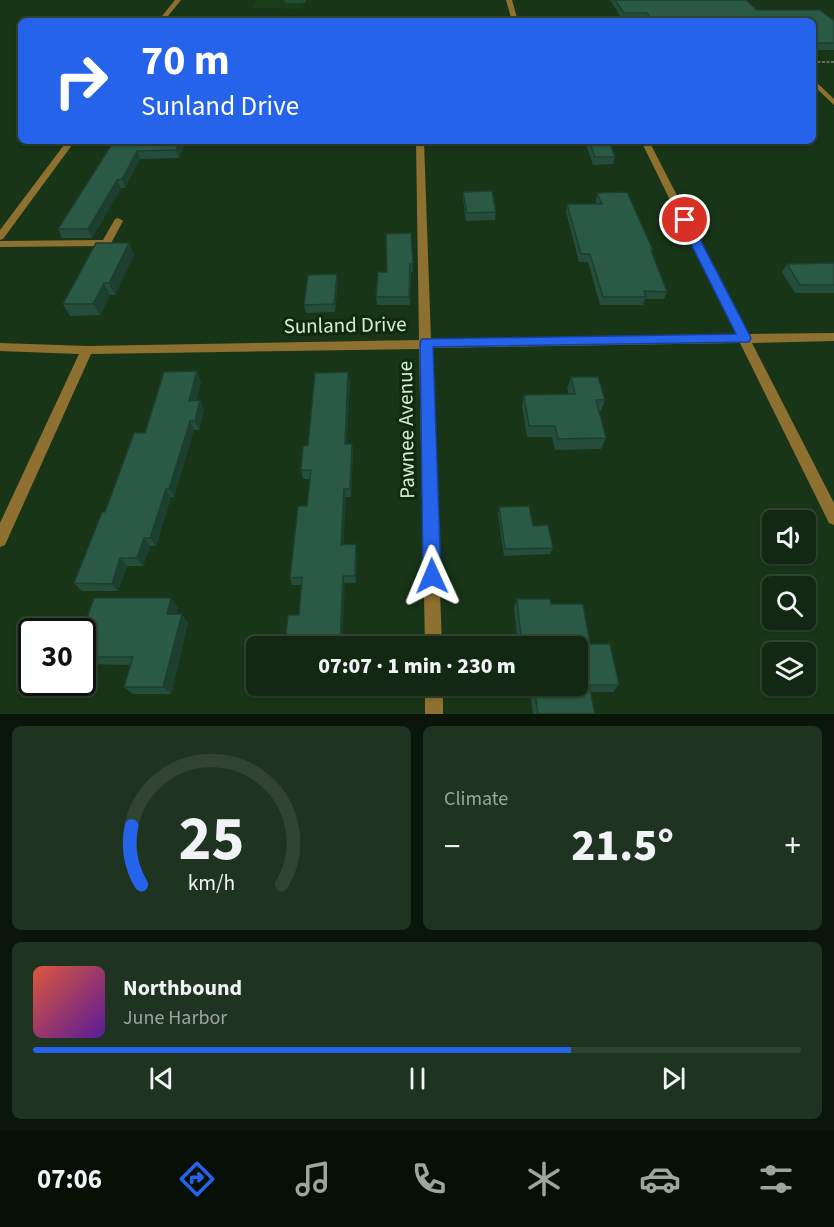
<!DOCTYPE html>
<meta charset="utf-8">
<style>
:root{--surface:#122812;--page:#1f3420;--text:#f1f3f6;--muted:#9ca69f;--line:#314432;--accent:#2563eb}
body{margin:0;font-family:"Source Sans 3",sans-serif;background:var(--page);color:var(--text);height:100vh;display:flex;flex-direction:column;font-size:22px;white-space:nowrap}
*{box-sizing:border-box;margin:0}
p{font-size:20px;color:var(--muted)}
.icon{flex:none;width:33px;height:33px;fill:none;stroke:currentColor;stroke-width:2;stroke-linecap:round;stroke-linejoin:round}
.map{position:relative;height:714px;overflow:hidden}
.drawer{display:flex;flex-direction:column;gap:12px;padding:12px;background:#0a160a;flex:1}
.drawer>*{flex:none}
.guide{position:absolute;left:18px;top:18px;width:798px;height:126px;border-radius:9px;box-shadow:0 2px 4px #0004,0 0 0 2px var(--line);background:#2563eb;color:#fff;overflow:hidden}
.controls{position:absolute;left:762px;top:510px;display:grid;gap:12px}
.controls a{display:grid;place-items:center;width:54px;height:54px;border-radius:9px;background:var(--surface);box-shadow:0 2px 4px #0004,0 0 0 2px var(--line);font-size:30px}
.speed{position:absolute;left:18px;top:618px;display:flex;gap:12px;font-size:30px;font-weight:700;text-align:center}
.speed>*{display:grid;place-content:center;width:78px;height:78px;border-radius:50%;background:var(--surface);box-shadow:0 2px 4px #0004,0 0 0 2px var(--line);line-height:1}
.speed .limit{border:3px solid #111;border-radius:9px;background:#fff;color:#111}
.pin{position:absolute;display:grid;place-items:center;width:51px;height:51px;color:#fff;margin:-26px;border:3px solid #fff;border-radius:50%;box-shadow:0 2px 6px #0007}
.me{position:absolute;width:66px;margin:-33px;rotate:359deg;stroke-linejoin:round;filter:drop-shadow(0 0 4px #0008)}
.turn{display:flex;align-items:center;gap:21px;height:126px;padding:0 24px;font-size:27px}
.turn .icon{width:78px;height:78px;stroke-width:2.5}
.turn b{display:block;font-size:42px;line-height:51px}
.big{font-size:45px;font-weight:800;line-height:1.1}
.drawer .tile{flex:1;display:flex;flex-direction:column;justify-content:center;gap:9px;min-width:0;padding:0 21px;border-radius:9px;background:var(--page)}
.drawer .dial{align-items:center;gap:0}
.dial svg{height:156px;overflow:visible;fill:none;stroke:var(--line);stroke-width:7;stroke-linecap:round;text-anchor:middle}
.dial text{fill:var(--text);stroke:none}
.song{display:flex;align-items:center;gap:18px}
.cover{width:72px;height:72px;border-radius:9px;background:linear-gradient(135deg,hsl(10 70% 55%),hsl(270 70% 35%))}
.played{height:6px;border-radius:3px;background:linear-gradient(90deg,var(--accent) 70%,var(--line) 70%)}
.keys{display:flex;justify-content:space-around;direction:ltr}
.heat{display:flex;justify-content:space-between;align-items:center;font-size:33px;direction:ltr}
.drawer .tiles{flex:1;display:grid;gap:12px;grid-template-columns:1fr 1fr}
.tile:last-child{grid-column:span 2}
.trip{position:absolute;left:246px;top:636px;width:342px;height:60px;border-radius:9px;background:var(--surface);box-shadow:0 2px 4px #0004,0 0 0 2px var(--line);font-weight:800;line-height:60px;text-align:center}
.tab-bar{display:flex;height:96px;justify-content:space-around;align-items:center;background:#071007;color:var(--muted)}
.tab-bar .icon{width:42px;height:42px}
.tab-bar .current{color:var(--accent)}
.tab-bar b{font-size:27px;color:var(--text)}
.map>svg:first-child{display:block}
.built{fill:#193d19}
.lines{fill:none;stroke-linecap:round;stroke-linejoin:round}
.path{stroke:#5a735a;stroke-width:2;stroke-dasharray:3 1.5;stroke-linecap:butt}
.service{fill:#8e7031;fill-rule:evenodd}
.minor{fill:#8e7031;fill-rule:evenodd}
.wall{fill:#244d3b}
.shaded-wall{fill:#1d3f30}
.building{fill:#2a5a45;stroke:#1d3f30;stroke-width:1.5}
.route{fill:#2563eb;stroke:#184099;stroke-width:1.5}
.labels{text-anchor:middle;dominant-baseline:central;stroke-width:6;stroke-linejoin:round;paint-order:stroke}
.street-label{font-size:21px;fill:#d9ebd8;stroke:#0e2b0e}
</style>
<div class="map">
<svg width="834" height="714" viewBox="0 0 834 714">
<rect width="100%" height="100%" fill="#183518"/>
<path class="built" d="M256 0H305L302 9 252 8Z"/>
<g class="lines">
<path class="path" d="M813 62H834"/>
<path class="service" d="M118 218 123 221 110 245 106 246 0 247V241L103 240 115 219Z"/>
<path class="minor" d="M175 0H181L164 21H158Z
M506 0H512L518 21H512Z
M813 79 834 99V105L813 85Z
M67 141H75L3 239 0 240V230Z
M416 141H424L431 340 736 334 641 141H649L748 334 834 333V341L752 343 834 503V525L829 523 740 343 431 348 442 646H425L419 349 91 354 5 545 0 547V523L79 354 0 351V343L87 346 419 340Z
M425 686H443V714H425Z"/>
</g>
<path class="wall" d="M284 0H306L305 3H285Z
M610 0H746L757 10 834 21V50H813V21H646L645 19H622Z
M114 141H186L179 158 140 159 125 188H121L92 238H62L58 229Z
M588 141H609L615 157 613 164 593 165 587 147Z
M463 192 496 212 495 220 466 221 463 199Z
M597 193 653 250 652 252 667 292 664 299H645L643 305H600L588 262H579L566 212 567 204H597L596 201Z
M411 233 413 272H411L410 305H377L376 297 387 272Z
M129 243 134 255 115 295H110L100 315 70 316 63 304Z
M834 263V293H795L782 272 787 264Z
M338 282 335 312 306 313 304 305Z
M571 377 605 400 601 411H599L606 438 601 449 555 450 552 437H527L522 406 524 395 569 394 567 389Z
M201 381 196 401 200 400 204 410 199 430H194L174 497H171L156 546H150L143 566H127L118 591H82L74 583 105 512Z
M350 381 346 444H352L353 453 351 497H346L343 544 357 552 356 583H345L299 615 301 585H292L290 578 307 506 310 479H303L301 470Z
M499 507 533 526 553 548 550 554 504 556 498 514Z
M517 599 551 604 590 644 619 685 613 692H591L595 714H533L530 692H523L522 686H578V646H518L514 608Z
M178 607 176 614H182L188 623 171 694H133L124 687 131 665 82 664V632Z"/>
<path class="shaded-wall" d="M180 141H186L179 158 176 150Z
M137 151 140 159 125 188 122 179Z
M117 180 121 188 92 238 88 229Z
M129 243 134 255 115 295 109 283Z
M337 274 338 282 335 312 334 304Z
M104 283 110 295 100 315 93 304Z
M197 371 201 381 193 410 189 401Z
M348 372 350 381 346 453 345 444Z
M200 400 204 410 199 430 195 421Z
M190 421 194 430 174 497 169 489Z
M352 444 353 453 351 497 350 489Z
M166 489 171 497 156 546 150 538Z
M344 489 346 497 343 552 341 545Z
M144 538 150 546 143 566 137 558Z
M356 544 357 552 356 583 355 576Z
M120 558 127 566 118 591 112 584Z
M343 576 345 583 342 646H340Z
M171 598 178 607 174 622 167 614Z
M182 614 188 623 171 694 163 687Z"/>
<path class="building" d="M615 0H746L757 10H820L834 21V43H813V21H652L647 13H624Z
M114 141H180L176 150 137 151 122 179 117 180 88 229H58Z
M589 141H609L615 157H595Z
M492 191 496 212 467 213 463 192Z
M627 192 653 250H651L667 292 644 291 646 297H603L590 254H581L567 204H602L597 193Z
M411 233 413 264H410L409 297H376L378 272H387L386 234Z
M96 243H129L109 283H104L93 304H63Z
M834 263V285H800L787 264Z
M337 274 334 304 304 305 308 275Z
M197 371 189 401 200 400 195 421H190L169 489H166L150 538H144L137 558H120L112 584 74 583 102 512H105L134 433H145L164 372Z
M348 372 345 444H352L350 489H344L341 545 356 544 355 576H343L340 646H285L288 615H299L302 577 290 578 298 506H307L311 470H301L303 446 308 445 315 373Z
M571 377H598L605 400H596L606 438 558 439 555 426H529L524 395 575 394Z
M529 506 533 526 548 525 553 548 505 549 499 507Z
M94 598H171L167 614H182L163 687H124L133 657H82V632Z
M517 599H550L551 604H583L590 644H610L619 685H589L595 714H538L534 686H578V646H522Z"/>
<path class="route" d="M685 217 690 220 751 338 749 342 433 347 441 576 438 583 432 585 425 583 423 576 420 342 422 339 736 334 679 220Z"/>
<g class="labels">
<g class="street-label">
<text transform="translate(345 325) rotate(-1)">Sunland Drive</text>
<text transform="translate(406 430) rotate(-91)">Pawnee Avenue</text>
</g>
</g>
</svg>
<div class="controls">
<a><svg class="icon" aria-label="sound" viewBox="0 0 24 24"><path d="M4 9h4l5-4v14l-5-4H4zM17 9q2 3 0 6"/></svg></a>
<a><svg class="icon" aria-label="search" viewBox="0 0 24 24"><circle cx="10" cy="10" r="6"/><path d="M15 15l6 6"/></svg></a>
<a><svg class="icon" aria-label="layers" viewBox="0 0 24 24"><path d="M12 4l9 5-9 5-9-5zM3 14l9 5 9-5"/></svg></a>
</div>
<div class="speed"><div class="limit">30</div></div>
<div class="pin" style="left:685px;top:220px;background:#d93025"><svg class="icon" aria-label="arrive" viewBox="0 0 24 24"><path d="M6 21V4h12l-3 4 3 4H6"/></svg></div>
<svg class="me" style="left:432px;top:576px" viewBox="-20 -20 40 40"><path d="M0-17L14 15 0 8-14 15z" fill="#2563eb" stroke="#fff" stroke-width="4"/></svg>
<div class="trip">07:07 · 1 min · 230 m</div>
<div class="guide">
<div class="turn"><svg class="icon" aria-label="right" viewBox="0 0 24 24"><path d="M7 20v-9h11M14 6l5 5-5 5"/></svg><div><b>70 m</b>Sunland Drive</div></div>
</div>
</div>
<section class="drawer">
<div class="tiles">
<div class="tile dial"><svg viewBox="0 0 100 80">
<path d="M14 69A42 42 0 1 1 86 69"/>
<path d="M14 69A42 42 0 0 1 9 39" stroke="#2563eb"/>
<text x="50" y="56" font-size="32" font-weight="700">25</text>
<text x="50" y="72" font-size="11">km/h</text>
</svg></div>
<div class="tile"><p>Climate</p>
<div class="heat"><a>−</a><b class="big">21.5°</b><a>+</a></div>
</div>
<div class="tile">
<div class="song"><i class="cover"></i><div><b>Northbound</b><p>June Harbor</p></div></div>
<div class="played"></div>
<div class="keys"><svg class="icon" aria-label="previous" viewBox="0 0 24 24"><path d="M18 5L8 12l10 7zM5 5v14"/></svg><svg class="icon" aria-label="pause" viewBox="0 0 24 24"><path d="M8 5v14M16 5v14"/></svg><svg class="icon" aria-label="next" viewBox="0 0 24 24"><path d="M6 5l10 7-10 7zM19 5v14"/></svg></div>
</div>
</div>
</section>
<nav class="tab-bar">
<b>07:06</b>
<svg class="icon current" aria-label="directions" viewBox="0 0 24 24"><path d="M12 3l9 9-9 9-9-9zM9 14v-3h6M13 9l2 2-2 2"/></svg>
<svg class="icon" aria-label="music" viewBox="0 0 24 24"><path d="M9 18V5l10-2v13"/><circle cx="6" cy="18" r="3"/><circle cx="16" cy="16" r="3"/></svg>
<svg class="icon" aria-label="phone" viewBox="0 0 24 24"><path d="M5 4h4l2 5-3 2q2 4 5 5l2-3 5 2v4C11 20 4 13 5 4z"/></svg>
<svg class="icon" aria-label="climate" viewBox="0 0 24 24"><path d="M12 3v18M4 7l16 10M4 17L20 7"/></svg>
<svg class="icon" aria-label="car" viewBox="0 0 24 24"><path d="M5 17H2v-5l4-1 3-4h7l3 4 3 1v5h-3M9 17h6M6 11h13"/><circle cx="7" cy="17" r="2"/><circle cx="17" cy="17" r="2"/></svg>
<svg class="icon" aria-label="filters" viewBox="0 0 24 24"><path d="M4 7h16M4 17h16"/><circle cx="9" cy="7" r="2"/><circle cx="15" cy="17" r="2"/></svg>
</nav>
